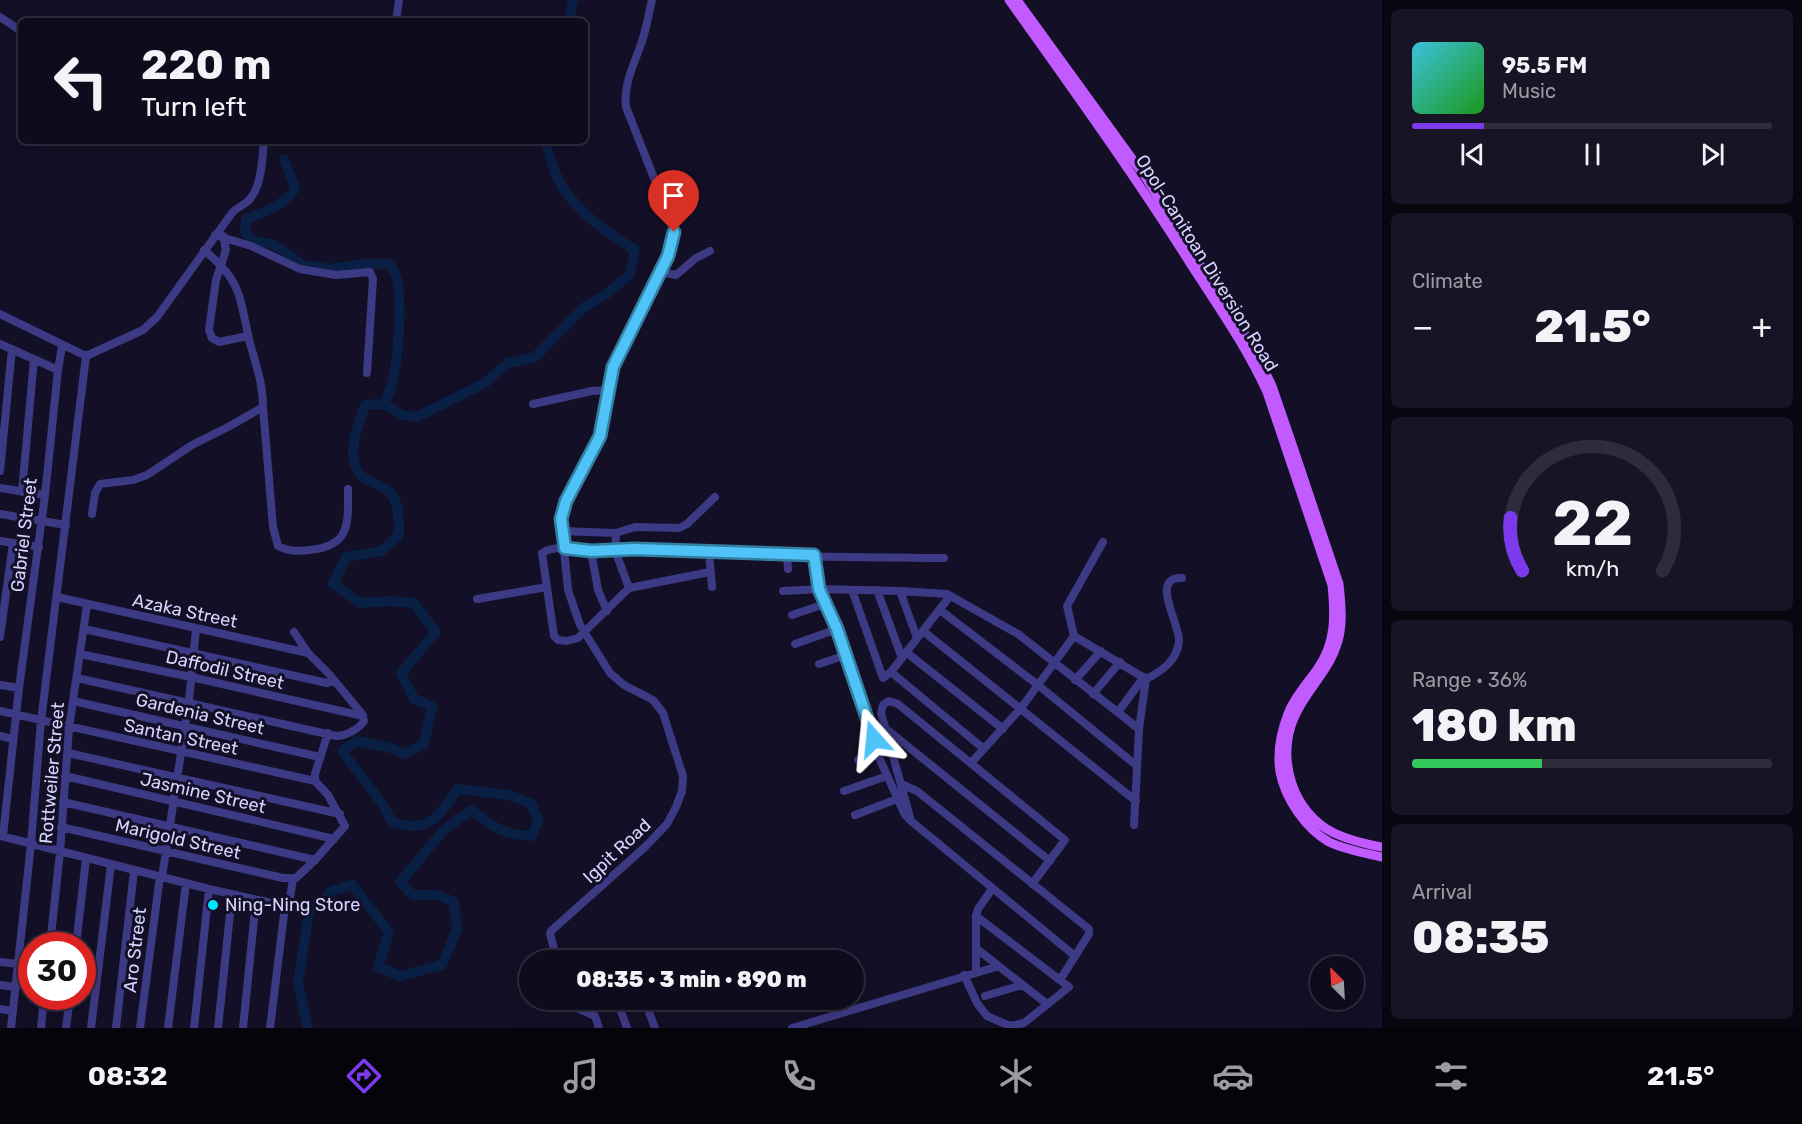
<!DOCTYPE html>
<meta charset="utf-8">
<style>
:root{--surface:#0e0b1c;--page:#171425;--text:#f1f3f6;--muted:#9b9ba3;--line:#2e2b3b;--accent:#7c3aed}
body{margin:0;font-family:Rubik,sans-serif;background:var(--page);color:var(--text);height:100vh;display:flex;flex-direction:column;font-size:22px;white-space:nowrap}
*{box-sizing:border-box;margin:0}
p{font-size:20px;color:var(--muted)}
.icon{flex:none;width:33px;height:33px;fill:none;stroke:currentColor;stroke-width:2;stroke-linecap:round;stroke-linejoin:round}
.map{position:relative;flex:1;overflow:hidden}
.details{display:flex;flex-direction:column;gap:9px;padding:9px;background:#08060f;width:420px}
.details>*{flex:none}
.top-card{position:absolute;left:18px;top:18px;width:570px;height:126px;border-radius:9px;box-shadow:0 6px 24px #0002,0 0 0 2px var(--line);background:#0e0b1c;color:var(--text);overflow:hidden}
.needle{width:39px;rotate:336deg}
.fabs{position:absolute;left:1310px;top:956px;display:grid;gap:12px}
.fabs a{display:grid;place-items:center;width:54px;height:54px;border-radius:50%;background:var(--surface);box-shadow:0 6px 24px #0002,0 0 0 2px var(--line);font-size:30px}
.speed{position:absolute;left:18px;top:932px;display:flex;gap:12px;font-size:30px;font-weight:700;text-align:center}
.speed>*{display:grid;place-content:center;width:78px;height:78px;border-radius:50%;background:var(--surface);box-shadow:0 6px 24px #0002,0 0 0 2px var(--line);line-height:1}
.speed .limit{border:9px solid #d22;background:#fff;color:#111}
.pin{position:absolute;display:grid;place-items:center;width:51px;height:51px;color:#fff;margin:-62px -26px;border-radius:50% 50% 50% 0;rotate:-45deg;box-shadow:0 0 6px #0007}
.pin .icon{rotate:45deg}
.me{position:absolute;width:66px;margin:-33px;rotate:342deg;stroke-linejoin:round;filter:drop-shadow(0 0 4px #0008)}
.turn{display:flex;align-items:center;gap:21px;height:126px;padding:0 24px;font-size:27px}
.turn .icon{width:78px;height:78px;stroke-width:2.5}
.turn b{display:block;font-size:42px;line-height:51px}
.big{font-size:45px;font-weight:800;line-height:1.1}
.details .widget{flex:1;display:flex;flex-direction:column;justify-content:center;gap:9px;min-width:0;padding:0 21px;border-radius:9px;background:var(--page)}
.details .dial{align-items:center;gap:0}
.dial svg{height:156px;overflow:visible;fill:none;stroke:var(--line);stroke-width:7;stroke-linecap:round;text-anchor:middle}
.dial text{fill:var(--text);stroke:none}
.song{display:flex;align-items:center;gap:18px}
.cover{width:72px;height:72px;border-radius:9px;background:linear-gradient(135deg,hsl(190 70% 55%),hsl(120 70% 35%))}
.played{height:6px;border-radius:3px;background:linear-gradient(90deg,var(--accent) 20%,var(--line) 20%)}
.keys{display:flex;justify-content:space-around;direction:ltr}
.heat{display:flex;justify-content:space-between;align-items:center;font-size:33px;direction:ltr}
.charge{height:9px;border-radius:4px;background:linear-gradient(90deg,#34c759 36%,var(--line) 0)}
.trip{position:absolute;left:519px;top:950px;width:345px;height:60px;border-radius:30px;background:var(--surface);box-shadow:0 6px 24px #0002,0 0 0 2px var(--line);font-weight:800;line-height:60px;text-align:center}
.tab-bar{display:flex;height:96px;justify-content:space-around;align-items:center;background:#06040b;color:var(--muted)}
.tab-bar .icon{width:42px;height:42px}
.tab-bar .active{color:var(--accent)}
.tab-bar b{font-size:27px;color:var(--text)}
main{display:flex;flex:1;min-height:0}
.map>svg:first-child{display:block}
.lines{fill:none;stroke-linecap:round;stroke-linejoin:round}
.river{stroke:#0a1f44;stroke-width:10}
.minor{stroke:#3d3a85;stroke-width:8}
.major{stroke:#c25bff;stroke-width:9}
.route-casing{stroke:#337fa1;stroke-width:15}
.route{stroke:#4fc3f7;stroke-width:10}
.poi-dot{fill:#00e5ff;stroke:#130f26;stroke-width:2}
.labels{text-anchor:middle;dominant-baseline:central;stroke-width:6;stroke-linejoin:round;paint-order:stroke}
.street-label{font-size:18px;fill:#d9d4ff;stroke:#130f26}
.poi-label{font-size:18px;fill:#d9d4ff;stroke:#130f26;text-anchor:start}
</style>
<main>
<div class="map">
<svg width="1382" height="1028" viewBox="0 0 1382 1028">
<rect width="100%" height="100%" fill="#130f26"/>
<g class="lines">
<path class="river" d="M569 21 573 0
M585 66V72
M284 159 295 188C285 206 264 212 246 219L245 233 254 241 275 245 303 265 330 269 361 264H389C407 279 398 360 392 383 391 390 387 397 384 404
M308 1028 298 983 309 911 321 904 332 891 352 885 389 932 378 967 400 976 442 965 457 929 454 902 438 895H413L400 882 443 831 471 810C495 828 501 834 532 836L538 821 532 804 509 795 458 789C437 817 431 834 392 822L383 805 342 751 357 741 391 748 405 754 424 744 432 706 414 699 401 673 436 632 414 603 389 601 360 603 333 584 346 557 382 551 399 535C399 522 400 505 391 494 379 480 359 485 354 461 350 443 360 422 365 405L384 404 402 415 417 417 485 383 508 363 535 357 583 308 608 293 630 274 635 250C605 231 573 210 557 177 552 166 549 153 545 141"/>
<path class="minor" d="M0 17 21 31
M396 21 399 0
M215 235 251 246 300 269 336 275 370 272 373 279 367 373
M223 236 226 250 216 280 209 330 212 338 219 342 248 336
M661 272 676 275 696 258 710 251
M0 314 86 356 143 330 157 317 232 213C237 207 243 206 248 201 262 188 262 159 264 141
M0 344 58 370
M533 404 592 391 608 390
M263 407 273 527 278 546C289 552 297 551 310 550 351 546 348 523 348 489
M0 471 12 349
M0 488 45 495
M22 492 34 359
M0 514 66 525
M92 514 95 493 100 484 133 480 147 475 192 445 230 426 263 407C263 384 256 365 250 343 244 321 243 296 230 277 223 266 213 258 204 250
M561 531 616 533 615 550 629 588
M616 533 635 527 679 528 687 524 715 497
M0 541 39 547
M591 551 598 590 607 611
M709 552 712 587
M787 554 788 569
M814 555 819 589 837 629 854 679 870 725 877 753 905 815 911 821 1075 956
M710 572 629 588 578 638 567 641 558 640 554 636 542 553C556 543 588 551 605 550 657 548 709 552 761 555 821 558 883 557 944 558
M852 590 883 678 891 672 950 596
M877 590 902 658
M783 591 819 589 900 591 947 594 1018 634 1139 729
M900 591 917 638
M57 597 308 653
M477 599 547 587
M940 610 1038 685 1137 766
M792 615 825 604
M84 629 327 683 334 681
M923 631 1136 801
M1074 636 1067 606 1103 542
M0 637 13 543
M795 644 837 629
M906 652 1003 729
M80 654 191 677 363 716
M819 664 846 655
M891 672 984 749
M77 678 336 736C346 736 359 729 364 721L362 714 329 674 308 653 294 632
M1146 679C1162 671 1177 661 1179 641 1180 624 1149 577 1182 578
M1075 680 1101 651
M0 685 19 688
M1093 694 1120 662
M73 701 320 757
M0 711 315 781
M1118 712 1144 677
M885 728 1050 861
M0 736 13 739
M68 753 340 814
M858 760 877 753
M971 763 1021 708 1074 636 1146 679 1139 729 1134 825
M65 776 334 839
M901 784 917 791 1089 929V934L1060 980
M844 791 887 776
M63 802 315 860
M855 815 897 799
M910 817 881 713 883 705 889 701 898 704 1065 840 1032 884
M61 827 283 878H296L315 860 345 826 328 795 315 781V774L328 733
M1 836 209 889 285 906
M3 836 19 688 45 495 58 370 62 346
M162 877 189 701 196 629
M50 945 60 852 69 728 87 605
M76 945 86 859
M977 949 1047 1004
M557 960 550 934 551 931 645 847 667 824 676 807 682 791 683 776 663 713 653 700 624 685 610 673 580 625 568 590 561 519 570 490 600 436 613 367 668 256 674 233 672 224 626 107C623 82 636 61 643 38 647 25 649 13 652 0
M0 962 19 964
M976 972V916L978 909 992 889
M964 975 977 1003 987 1016 1010 1026 1024 1023 1069 987 976 916
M0 985 16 987
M985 996 1022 985
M569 999 577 1008 595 1016 599 1028
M644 999 655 1028
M617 1000 627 1028
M0 1009 13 1011
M584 1010 588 1007 621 999
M11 1028 31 844 41 721 86 356
M41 1028 44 996
M66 1028 70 996
M91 1028 111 865
M116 1028 134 871
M140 1028 160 876
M168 1028 186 883
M194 1028 209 889
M218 1028 232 895
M243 1028 256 900
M270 1028 285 906 290 898 293 879
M792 1028 999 966"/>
<path class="major" d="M1009 0C1071 87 1133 173 1190 263 1217 305 1246 346 1267 392L1332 585C1335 615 1336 642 1318 668 1308 683 1294 697 1288 714 1281 732 1277 753 1280 772 1285 799 1306 829 1329 842 1346 850 1364 853 1382 857
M1017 0 1146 178 1218 293 1238 322 1261 363 1272 386 1293 447 1339 584C1341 604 1344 627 1336 647 1327 673 1304 693 1294 718 1276 759 1293 813 1334 833 1349 840 1365 844 1382 847"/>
</g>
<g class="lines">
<g class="route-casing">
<path id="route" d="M674 232 668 256 613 367 600 436 566 501 561 519 565 548 591 551 634 549 814 555 819 589 837 629 874 739"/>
</g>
<use href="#route" class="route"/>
</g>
<circle class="poi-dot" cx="213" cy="905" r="6"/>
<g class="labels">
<g class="street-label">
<text transform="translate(1207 263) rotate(58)">Opol-Canitoan Diversion Road</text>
<text transform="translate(24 535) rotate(-83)">Gabriel Street</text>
<text transform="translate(185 611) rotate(12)">Azaka Street</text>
<text transform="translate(225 670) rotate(13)">Daffodil Street</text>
<text transform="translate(200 714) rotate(13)">Gardenia Street</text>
<text transform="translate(181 737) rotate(12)">Santan Street</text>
<text transform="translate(52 773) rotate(-85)">Rottweiler Street</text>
<text transform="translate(203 793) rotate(13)">Jasmine Street</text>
<text transform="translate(178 839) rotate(13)">Marigold Street</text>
<text transform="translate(617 851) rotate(-43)">Igpit Road</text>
<text transform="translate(135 950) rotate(-83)">Aro Street</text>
</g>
<g class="poi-label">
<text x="225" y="905">Ning-Ning Store</text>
</g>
</g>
</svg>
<div class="fabs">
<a><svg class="needle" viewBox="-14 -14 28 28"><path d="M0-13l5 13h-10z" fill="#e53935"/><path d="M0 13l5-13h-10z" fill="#9b9ba3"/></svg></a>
</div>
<div class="speed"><div class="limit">30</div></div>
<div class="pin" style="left:674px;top:232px;background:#d93025"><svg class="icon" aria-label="arrive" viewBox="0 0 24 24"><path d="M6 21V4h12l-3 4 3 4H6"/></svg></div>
<svg class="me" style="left:874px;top:739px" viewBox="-20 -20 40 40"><path d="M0-17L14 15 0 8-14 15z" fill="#4fc3f7" stroke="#fff" stroke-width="4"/></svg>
<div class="trip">08:35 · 3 min · 890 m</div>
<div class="top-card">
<div class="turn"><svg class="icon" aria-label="left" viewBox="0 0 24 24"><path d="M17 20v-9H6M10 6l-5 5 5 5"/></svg><div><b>220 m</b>Turn left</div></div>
</div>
</div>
<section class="details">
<div class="widget">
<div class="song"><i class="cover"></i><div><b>95.5 FM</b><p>Music</p></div></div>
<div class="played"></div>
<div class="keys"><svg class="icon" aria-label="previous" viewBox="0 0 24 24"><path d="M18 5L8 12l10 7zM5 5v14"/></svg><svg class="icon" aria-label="pause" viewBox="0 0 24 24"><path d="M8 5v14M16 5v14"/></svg><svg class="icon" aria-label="next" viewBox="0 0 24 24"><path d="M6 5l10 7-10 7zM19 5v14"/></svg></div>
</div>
<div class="widget"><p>Climate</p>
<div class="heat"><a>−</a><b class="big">21.5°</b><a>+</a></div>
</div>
<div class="widget dial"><svg viewBox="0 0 100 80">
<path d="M14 69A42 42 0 1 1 86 69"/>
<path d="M14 69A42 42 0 0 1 8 42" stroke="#7c3aed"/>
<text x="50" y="56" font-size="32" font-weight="700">22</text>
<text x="50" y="72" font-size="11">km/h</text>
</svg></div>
<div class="widget"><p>Range · 36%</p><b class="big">180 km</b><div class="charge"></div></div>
<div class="widget"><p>Arrival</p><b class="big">08:35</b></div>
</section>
</main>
<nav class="tab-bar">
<b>08:32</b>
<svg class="icon active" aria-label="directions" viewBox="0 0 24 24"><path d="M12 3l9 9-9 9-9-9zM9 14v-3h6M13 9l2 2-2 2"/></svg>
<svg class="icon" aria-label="music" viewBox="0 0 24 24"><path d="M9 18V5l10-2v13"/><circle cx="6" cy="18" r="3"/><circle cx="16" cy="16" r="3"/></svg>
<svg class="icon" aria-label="phone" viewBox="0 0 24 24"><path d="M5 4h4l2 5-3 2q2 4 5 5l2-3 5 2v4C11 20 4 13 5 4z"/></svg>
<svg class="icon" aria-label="climate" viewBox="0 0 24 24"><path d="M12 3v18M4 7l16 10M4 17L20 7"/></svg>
<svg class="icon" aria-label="car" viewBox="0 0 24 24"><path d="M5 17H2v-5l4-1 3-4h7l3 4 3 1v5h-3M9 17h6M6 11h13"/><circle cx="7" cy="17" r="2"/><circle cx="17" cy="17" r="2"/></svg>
<svg class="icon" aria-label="filters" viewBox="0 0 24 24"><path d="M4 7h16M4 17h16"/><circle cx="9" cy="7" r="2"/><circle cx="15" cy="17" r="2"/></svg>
<b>21.5°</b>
</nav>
